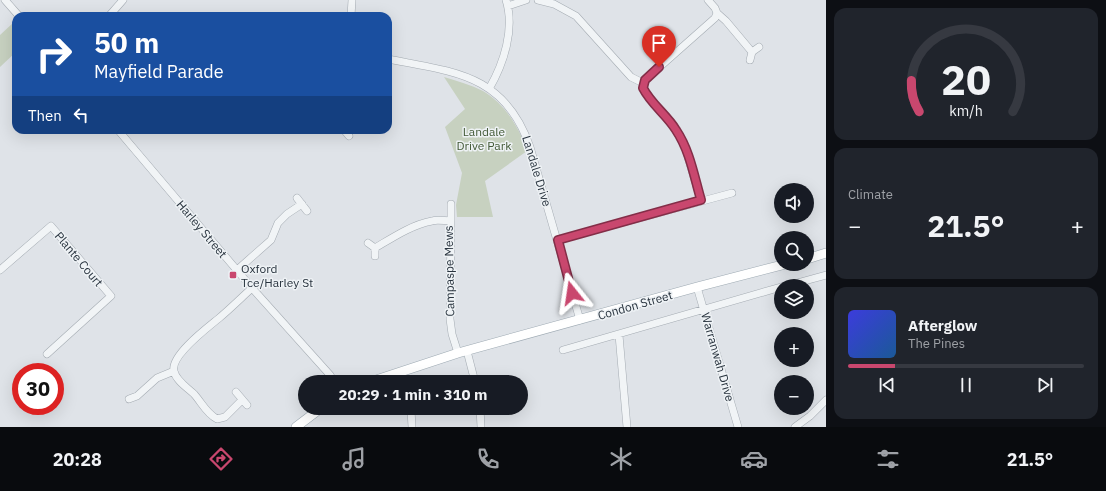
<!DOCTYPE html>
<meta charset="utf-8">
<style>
:root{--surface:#171b24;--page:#20242c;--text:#f1f3f6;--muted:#9ea1a6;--line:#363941;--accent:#c9476e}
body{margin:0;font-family:"IBM Plex Sans",sans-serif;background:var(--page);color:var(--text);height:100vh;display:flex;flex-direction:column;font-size:15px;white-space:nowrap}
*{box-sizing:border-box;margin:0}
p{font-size:13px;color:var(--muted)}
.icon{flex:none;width:22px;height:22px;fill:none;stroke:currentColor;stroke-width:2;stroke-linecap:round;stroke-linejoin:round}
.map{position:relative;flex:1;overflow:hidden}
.details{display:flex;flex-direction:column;gap:8px;padding:8px;background:#0d0f14;width:280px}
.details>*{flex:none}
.guide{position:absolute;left:12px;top:12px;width:380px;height:122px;border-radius:12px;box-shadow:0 4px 16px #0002;background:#1a4fa0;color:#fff;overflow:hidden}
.controls{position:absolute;left:774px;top:183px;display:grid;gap:8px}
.controls a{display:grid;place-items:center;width:40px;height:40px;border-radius:50%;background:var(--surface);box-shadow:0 4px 16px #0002;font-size:20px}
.speed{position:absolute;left:12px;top:363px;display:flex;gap:8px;font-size:20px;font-weight:700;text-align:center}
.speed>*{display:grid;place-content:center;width:52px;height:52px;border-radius:50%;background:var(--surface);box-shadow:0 4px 16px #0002;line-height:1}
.speed .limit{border:6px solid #d22;background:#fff;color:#111}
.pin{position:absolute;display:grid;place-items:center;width:34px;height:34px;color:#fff;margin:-41px -17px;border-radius:50% 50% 50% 0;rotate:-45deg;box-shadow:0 0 4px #0007}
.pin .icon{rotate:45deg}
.me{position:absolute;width:44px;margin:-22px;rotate:345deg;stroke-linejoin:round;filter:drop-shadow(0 0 3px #0008)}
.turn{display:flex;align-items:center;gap:14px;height:84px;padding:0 16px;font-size:18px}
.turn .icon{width:52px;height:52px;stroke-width:2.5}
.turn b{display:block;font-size:28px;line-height:34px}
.then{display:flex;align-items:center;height:38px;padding:0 16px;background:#0003;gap:8px;font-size:15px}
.big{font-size:30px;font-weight:700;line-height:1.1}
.details .tile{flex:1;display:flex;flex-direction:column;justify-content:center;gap:6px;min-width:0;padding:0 14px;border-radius:12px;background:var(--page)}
.details .dial{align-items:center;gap:0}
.dial svg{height:104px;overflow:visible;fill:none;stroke:var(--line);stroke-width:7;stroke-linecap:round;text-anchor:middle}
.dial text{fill:var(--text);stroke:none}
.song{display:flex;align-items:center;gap:12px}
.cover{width:48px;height:48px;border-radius:6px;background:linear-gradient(135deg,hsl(240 70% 55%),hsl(210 70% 35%))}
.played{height:4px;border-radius:2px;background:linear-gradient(90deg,var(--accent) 20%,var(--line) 20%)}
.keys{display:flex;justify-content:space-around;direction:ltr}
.heat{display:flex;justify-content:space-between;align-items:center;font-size:22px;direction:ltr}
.trip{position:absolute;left:298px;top:375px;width:230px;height:40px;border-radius:20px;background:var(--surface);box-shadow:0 4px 16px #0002;font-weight:700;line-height:40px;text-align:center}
.menu{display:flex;height:64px;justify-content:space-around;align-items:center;background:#090b0e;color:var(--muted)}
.menu .icon{width:28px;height:28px}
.menu .on{color:var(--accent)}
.menu b{font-size:18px;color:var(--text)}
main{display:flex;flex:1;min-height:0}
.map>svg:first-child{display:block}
.green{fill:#c7d1c0}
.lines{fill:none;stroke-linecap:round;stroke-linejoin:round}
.minor-casing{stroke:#a4abb2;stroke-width:8}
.major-casing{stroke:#9eaab3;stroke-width:10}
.minor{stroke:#f1f4f6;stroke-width:7}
.major{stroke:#fff;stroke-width:9}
.route-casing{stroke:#832e48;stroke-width:10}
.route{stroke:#c9476e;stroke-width:7}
.poi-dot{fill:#c9476e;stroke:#eef2f5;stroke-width:1.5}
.labels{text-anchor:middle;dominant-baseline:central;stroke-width:3;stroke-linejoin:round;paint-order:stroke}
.park-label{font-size:12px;fill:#425936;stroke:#eef2f5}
.street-label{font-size:12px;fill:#28333e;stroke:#eef2f5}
.poi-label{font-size:12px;fill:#28333e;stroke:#eef2f5;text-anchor:start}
</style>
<main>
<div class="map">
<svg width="826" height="427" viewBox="0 0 826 427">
<rect width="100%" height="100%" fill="#dfe3e8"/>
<path class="green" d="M13 23 16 26V52L0 67V35Z
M444 77C457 81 471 85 483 91 505 104 519 127 527 151L485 181 493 217H457L456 205 462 173 445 127 465 109Z"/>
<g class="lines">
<g class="minor-casing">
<path id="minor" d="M5 0 19 16
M538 0 554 4 576 16 631 77 643 83
M508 6 526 0
M717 13 726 21 752 52
M109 16 123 0
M351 16 352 0
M388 59C454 72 505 74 530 147L580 320
M750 60 752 52 759 47
M643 83V88L645 92 675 128 685 147 701 201
M643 83 645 80 715 18 717 13 715 8 708 0
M489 89C504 63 515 29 506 0
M118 130 252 288 330 375 334 382
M344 130 349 136
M297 198 307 211
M451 221V204
M558 240 732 193
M368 243 375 248V256
M375 248C392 238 411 225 432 221 437 219 445 221 451 221L450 319 452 334 458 353
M0 270 51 226 111 296 47 354
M237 270 271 240 278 223 287 214 302 204
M786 286 826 275
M697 287 738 427
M619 335 627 427
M563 350 781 287
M467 351 475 382
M236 392 247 405
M129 399 137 396 157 378 174 371
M242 400 225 417 217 419C206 413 202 403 194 394 188 388 176 381 174 371 170 356 207 328 218 319 230 309 241 298 252 288
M480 408 481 427
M411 410 412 427
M795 427 810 416 826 400"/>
</g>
<g class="major-casing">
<path id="major" d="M807 259 826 253
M370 382 458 353 697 287 786 264
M296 427 321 408"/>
</g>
<use href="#minor" class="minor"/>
<use href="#major" class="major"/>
</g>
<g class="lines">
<g class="route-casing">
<path id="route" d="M572 293 558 240 701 200C694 176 690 151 676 130 667 115 651 104 643 88L645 80 659 67"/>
</g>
<use href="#route" class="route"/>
</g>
<rect class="poi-dot" x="229" y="271" width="8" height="8" rx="2"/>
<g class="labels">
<g class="park-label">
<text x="484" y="131">Landale<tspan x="484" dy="14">Drive Park</tspan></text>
</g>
<g class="street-label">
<text transform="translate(537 171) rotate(73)">Landale Drive</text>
<text transform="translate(202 229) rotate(50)">Harley Street</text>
<text transform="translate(79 259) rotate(50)">Plante Court</text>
<text transform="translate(449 271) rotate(-91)">Campaspe Mews</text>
<text transform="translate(635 305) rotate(-16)">Condon Street</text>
<text transform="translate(718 357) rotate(74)">Warranwah Drive</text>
</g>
<g class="poi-label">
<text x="241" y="268">Oxford<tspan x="241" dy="14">Tce/Harley St</tspan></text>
</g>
</g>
</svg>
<div class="controls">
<a><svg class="icon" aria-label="sound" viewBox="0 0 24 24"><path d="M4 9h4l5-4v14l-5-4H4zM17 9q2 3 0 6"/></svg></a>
<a><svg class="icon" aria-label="search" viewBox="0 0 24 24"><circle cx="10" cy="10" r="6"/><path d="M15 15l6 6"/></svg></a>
<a><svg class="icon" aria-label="layers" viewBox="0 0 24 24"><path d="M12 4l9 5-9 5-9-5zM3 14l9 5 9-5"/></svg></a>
<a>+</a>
<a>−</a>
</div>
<div class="speed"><div class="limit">30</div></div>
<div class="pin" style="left:659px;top:67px;background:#d93025"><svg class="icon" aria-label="arrive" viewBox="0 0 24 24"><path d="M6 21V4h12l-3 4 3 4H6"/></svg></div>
<svg class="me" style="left:572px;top:293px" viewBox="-20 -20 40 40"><path d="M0-17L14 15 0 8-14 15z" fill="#c9476e" stroke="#fff" stroke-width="4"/></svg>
<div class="trip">20:29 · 1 min · 310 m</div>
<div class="guide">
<div class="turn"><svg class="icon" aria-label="right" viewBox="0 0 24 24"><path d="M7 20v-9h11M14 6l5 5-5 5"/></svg><div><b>50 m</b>Mayfield Parade</div></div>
<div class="then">Then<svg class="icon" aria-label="left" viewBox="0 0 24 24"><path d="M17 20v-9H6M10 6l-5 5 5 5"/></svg></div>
</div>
</div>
<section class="details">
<div class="tile dial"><svg viewBox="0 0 100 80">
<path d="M14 69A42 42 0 1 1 86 69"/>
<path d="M14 69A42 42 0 0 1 8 45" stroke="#c9476e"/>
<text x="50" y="56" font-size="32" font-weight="700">20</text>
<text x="50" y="72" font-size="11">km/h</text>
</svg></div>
<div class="tile"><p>Climate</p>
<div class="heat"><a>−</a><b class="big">21.5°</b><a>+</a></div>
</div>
<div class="tile">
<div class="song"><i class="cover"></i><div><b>Afterglow</b><p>The Pines</p></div></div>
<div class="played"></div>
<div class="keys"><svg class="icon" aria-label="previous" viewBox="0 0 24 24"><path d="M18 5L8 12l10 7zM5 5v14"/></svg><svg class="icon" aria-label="pause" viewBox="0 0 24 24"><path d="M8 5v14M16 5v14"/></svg><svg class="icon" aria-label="next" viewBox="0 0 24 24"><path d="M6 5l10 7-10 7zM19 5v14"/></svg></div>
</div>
</section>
</main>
<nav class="menu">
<b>20:28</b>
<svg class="icon on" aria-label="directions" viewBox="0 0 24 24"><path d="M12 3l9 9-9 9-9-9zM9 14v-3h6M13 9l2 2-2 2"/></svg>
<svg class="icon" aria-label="music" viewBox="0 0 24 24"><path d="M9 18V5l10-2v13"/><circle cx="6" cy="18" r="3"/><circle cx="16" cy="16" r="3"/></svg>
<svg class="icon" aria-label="phone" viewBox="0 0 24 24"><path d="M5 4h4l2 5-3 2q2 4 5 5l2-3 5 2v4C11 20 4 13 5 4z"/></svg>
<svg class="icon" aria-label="climate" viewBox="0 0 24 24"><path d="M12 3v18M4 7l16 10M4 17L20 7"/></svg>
<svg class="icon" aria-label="car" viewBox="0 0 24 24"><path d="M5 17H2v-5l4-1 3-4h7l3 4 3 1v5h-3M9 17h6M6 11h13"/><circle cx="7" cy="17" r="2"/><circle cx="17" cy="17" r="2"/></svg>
<svg class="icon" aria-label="filters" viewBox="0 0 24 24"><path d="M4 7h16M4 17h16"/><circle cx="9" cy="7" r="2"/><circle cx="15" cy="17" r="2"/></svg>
<b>21.5°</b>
</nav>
